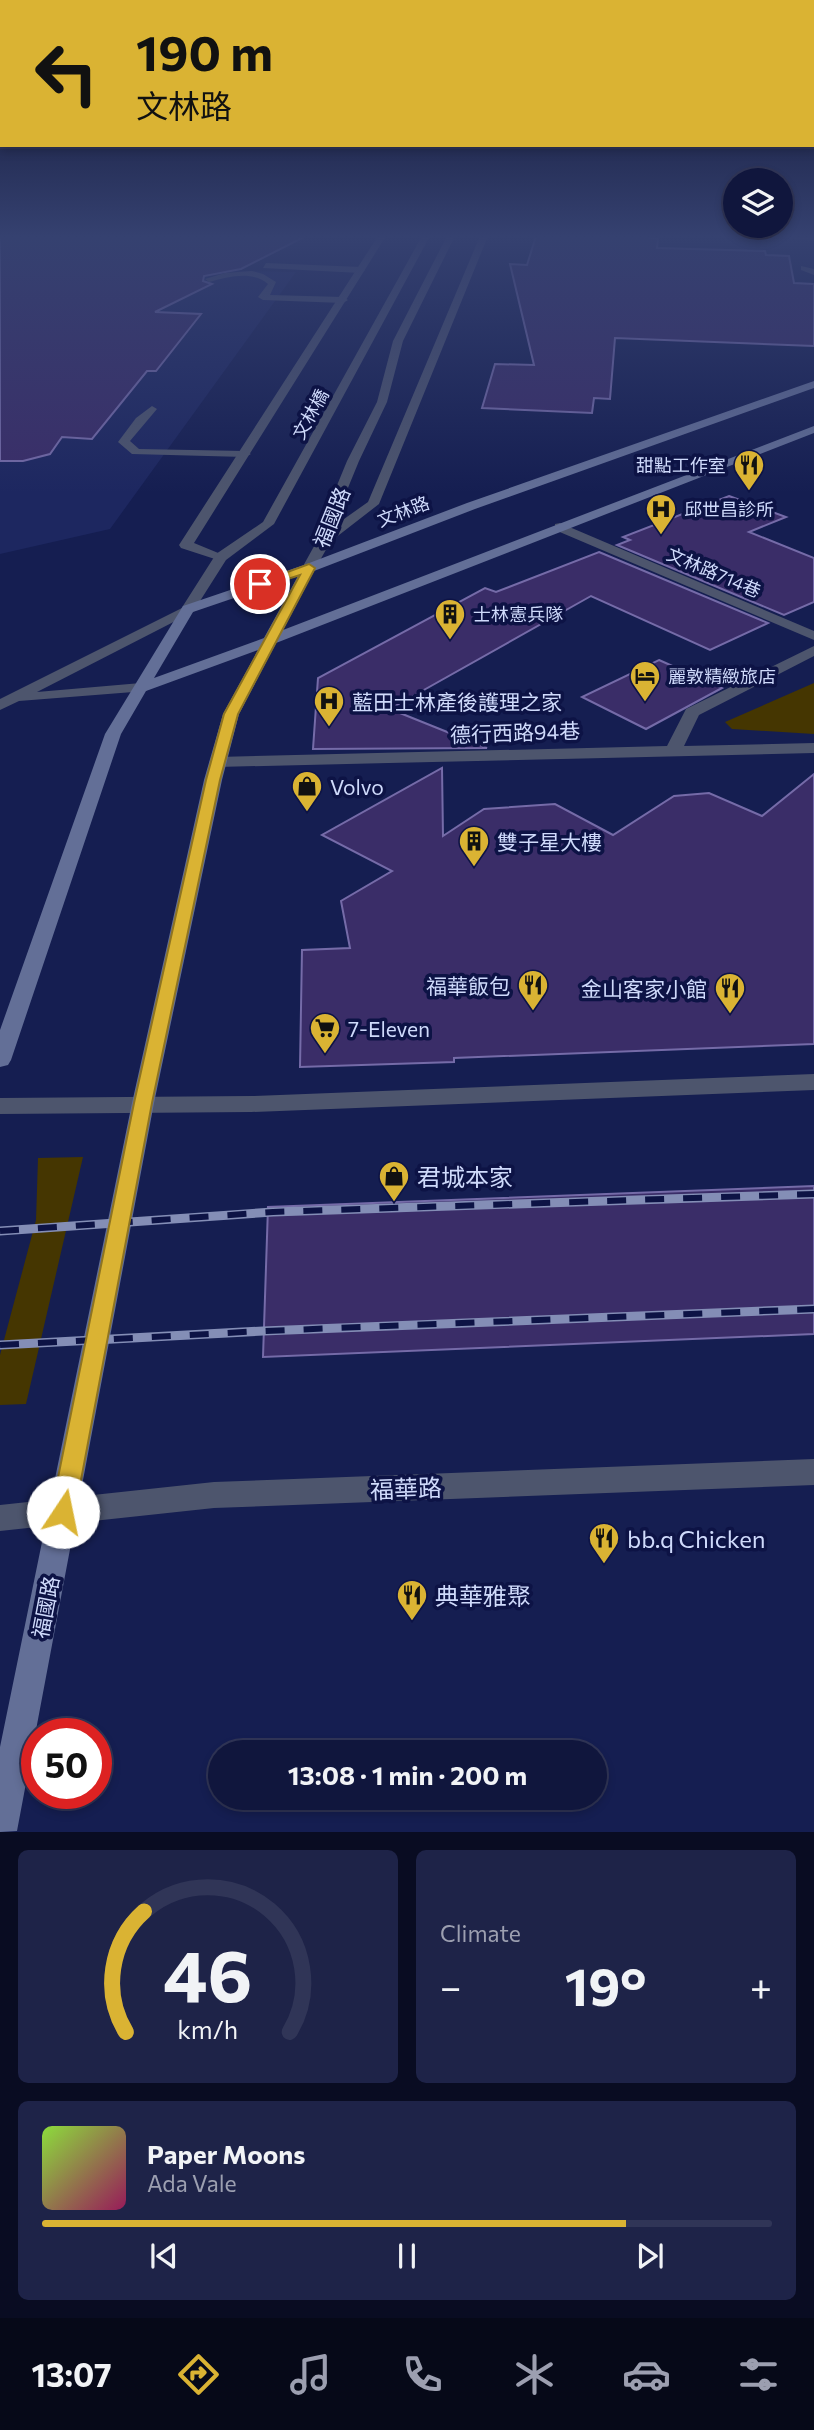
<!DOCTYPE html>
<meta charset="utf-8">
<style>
:root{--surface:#10163d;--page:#1e2348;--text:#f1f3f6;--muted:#9c9fb0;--line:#303557;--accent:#dab333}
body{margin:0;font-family:Commissioner,"Noto Sans TC",sans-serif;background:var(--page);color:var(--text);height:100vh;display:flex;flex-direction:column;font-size:26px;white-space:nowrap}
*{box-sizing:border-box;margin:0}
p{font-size:23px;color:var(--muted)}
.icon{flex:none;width:38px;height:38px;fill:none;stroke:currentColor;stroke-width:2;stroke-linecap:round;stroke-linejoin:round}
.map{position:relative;height:1832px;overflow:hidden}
.details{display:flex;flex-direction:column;gap:18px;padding:18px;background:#090c22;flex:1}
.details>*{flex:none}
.guide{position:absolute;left:0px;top:0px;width:816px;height:147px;box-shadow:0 4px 10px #0003,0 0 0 2px var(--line);background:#dab333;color:#111;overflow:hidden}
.buttons{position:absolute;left:723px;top:168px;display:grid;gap:14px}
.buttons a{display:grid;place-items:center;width:70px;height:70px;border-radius:50%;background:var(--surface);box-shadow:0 4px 10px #0003,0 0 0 2px var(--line);font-size:35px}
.speed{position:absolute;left:21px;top:1718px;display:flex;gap:14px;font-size:35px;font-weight:700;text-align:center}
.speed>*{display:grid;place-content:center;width:91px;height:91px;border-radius:50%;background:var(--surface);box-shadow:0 4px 10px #0003,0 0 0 2px var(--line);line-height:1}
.speed .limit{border:10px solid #d22;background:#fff;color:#111}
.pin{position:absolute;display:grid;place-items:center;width:60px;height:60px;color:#fff;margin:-30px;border:4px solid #fff;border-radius:50%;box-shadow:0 2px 7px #0007}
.me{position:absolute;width:77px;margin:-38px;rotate:11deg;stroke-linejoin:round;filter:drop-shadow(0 0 5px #0008)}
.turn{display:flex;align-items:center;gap:24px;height:147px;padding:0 21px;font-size:32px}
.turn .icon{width:91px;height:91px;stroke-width:2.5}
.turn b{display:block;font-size:49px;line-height:60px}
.big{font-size:52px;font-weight:700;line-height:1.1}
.details .tile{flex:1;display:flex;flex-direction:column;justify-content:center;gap:10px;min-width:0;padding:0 24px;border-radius:10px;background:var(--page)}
.details .dial{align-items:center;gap:0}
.dial svg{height:182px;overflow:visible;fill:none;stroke:var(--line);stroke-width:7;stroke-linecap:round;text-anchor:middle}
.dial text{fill:var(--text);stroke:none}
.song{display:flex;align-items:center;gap:21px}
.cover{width:84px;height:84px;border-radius:10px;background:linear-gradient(135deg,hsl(90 70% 55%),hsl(330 70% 35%))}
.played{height:7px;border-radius:4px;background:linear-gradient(90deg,var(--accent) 80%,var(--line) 80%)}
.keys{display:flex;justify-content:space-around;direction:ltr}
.heat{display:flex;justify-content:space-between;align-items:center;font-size:38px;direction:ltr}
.details .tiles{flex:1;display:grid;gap:18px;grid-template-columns:1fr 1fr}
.tile:last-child{grid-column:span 2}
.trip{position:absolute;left:208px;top:1740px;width:399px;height:70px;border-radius:35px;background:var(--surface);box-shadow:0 4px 10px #0003,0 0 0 2px var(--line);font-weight:700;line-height:70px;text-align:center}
.tab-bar{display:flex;height:112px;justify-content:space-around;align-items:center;background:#060918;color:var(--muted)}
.tab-bar .icon{width:49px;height:49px}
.tab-bar .selected{color:var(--accent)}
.tab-bar b{font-size:32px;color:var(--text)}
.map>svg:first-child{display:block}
.built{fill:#1d2760}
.green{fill:#453601}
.building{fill:#3a2d68;stroke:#756ba8;stroke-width:2}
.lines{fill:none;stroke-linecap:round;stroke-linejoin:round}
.service{fill:#4d556d;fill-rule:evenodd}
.minor{fill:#4d556d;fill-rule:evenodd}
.tertiary{fill:#4d556d;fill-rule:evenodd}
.secondary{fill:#636f97;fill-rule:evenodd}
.rail-casing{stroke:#848eb6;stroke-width:9}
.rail{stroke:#0d1345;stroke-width:6;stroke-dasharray:19;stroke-linecap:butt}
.route{fill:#dab333;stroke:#8e7421;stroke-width:2}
.labels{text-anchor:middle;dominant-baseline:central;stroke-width:7;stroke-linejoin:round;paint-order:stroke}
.far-street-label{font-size:18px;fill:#cfdafb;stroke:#0d1345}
.far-poi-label{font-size:18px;fill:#cfdafb;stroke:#0d1345;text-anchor:start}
.street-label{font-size:21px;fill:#cfdafb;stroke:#0d1345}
.poi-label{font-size:21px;fill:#cfdafb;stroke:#0d1345;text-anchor:start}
.near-poi-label{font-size:24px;fill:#cfdafb;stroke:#0d1345;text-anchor:start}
.near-street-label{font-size:24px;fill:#cfdafb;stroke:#0d1345}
</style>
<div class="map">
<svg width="814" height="1832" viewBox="0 0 814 1832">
<rect width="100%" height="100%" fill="#151e51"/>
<path class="built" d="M0 241 20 267 296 272 110 529 0 554Z"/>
<path class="green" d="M814 683V734L732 729 725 722Z
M83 1157 26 1404 0 1405V1355L36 1220 38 1158Z"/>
<path class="building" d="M0 236H306L241 269 204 276 203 281 212 284 155 312 201 314 156 371H147L92 439 62 437 50 454 23 461H0Z
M536 236H642L658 239 657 248 765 251 766 255 789 256 794 283 814 284V346L615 338 610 399 594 398 592 413 482 408 495 364 534 365 510 264 527 265Z
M729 496 786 517 749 532 814 558V602L784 615 617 545 630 540 623 537Z
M599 552 768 623 710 650 591 596 390 709 487 748 313 749 318 678 485 588 496 592Z
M659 660 722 688 646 729 582 697Z
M442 768 443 836 484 809 555 804 613 835 674 796 709 793 762 816 814 774V1044L454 1058V1062L300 1067 302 950 350 948 341 901 392 871 322 835Z
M814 1186V1334L263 1357 268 1207Z"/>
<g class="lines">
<path class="service" d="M266 263 361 267 365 270 361 273 263 268Z
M801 266 814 269V275L801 270Z
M252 271 263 274 276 282 270 295 343 297 348 300 343 303 263 300 258 297 268 284C252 270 228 277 209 282L205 279 225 273Z
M152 406 157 409 130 441 139 449 245 451 251 454 245 457 132 454 118 442 136 418Z"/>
<path class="minor" d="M378 236H386L194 543 228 557 221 561 181 548 179 545Z
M480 236H488L379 504 330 542H320V536L368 502Z
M782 236 814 237V241L786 238Z
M560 523 814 631V640L555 530V524Z
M188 605 193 606V612L37 692 141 683 149 688 146 691 19 701 0 710V699Z
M814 646V656L699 715 684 746 814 743V753L217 767 209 762 217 757 667 746 686 709Z"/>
<path class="tertiary" d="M422 236H430L274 524 226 560 193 612H183L181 609 216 554 263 522Z
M447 236H455L403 341 387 402 359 461 336 517 332 539 314 571H304L302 568 318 539 324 517 347 461 377 402 393 341Z
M814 1074V1090L251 1112 0 1114V1098L251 1096Z
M814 1459V1485L214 1508 0 1531V1505L214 1482Z"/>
<path class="secondary" d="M814 381V388L475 509 314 571 283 630 814 426V433L276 643 239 714 222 780 154 1103 17 1831 0 1832V1747L132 1103 204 780 223 714 258 650 146 691 121 734 11 1060 8 1065 0 1067V1030L105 734 183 606 304 565 467 503ZM298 576 264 638 154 678 193 612Z"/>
<g class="rail-casing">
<path id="rail" d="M0 1231 273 1212 814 1194
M0 1345 263 1331 814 1309"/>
</g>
<use href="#rail" class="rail"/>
</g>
<linearGradient id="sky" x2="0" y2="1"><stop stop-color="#0c102d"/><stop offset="0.48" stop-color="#354170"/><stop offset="1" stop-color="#354170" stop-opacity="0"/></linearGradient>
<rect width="814" height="493" fill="url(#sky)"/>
<path class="route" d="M309 564 315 568 238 714 220 780 152 1103 75 1512 72 1520 63 1523 55 1520 51 1512 134 1103 206 780 224 714 300 575 260 588 255 584Z"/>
<defs>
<g id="restaurant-pin" transform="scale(1.575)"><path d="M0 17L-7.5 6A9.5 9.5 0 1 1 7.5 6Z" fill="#dab333" stroke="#0d1345"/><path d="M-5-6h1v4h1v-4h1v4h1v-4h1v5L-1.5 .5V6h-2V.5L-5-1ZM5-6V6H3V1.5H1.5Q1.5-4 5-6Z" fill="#111"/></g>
<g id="hospital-pin" transform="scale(1.575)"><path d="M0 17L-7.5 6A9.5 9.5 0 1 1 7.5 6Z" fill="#dab333" stroke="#0d1345"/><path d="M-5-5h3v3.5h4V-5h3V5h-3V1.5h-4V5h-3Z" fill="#111"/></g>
<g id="building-pin" transform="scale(1.575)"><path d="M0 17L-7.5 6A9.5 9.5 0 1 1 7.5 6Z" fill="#dab333" stroke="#0d1345"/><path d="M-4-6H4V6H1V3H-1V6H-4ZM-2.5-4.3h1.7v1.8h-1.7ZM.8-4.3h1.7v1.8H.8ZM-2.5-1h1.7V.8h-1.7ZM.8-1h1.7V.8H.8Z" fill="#111"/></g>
<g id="hotel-pin" transform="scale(1.575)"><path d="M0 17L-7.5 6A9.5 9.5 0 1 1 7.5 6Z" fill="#dab333" stroke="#0d1345"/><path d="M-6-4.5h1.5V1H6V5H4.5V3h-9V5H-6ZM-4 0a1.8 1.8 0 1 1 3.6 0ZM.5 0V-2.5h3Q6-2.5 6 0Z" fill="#111"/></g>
<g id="shop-pin" transform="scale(1.575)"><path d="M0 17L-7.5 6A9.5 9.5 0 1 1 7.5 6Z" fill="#dab333" stroke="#0d1345"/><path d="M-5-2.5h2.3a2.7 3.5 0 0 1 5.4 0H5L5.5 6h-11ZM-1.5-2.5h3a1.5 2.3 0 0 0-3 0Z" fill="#111"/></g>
<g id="supermarket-pin" transform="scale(1.575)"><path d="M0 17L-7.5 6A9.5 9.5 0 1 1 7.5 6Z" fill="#dab333" stroke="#0d1345"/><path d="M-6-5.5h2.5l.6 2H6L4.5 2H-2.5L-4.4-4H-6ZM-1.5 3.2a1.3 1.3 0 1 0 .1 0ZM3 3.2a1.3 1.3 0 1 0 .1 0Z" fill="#111"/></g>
</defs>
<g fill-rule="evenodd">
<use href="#restaurant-pin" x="749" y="465"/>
<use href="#hospital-pin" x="661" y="509"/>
<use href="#building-pin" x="450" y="614"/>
<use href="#hotel-pin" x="645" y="676"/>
<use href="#hospital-pin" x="329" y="701"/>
<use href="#shop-pin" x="307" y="786"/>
<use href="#building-pin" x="474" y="841"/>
<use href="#restaurant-pin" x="533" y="985"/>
<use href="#restaurant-pin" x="730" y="988"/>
<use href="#supermarket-pin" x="325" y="1028"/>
<use href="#shop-pin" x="394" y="1176"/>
<use href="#restaurant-pin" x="604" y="1538"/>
<use href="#restaurant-pin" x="412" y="1595"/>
</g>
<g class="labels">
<g class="far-street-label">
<text transform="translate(310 414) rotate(-61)">文林橋</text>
<text transform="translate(403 511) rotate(-21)">文林路</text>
<text transform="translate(714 572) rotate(23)">文林路714巷</text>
</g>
<g class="far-poi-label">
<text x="726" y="465" text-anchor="end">甜點工作室</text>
<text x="684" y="509">邱世昌診所</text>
<text x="473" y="614">士林憲兵隊</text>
<text x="668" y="676">麗敦精緻旅店</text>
</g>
<g class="street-label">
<text transform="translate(331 517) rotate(-68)">福國路</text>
<text transform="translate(515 732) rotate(-2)">德行西路94巷</text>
<text transform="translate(45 1607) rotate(-79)">福國路</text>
</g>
<g class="poi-label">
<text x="352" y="701">藍田士林產後護理之家</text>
<text x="330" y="786">Volvo</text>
<text x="497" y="841">雙子星大樓</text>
<text x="510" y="985" text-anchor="end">福華飯包</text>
<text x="707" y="988" text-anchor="end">金山客家小館</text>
<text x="348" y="1028">7-Eleven</text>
</g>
<g class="near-poi-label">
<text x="417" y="1176">君城本家</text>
<text x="627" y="1538">bb.q Chicken</text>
<text x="435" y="1595">典華雅聚</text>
</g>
<g class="near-street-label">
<text transform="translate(406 1488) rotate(-2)">福華路</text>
</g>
</g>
</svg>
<div class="buttons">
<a><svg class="icon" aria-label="layers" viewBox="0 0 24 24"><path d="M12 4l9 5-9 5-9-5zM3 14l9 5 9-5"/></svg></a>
</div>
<div class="speed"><div class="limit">50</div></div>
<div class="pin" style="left:260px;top:584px;background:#d93025"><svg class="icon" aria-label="arrive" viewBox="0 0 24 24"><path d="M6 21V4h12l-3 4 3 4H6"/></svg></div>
<svg class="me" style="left:63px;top:1512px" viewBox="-20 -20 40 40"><circle r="19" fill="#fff"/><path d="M0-13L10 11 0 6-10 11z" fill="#dab333"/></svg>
<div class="trip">13:08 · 1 min · 200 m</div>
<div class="guide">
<div class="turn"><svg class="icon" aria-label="left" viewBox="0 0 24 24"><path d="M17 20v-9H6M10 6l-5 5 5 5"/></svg><div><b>190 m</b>文林路</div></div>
</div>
</div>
<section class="details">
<div class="tiles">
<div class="tile dial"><svg viewBox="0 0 100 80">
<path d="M14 69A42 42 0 1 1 86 69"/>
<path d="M14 69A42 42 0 0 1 22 16" stroke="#dab333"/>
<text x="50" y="56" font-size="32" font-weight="700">46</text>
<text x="50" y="72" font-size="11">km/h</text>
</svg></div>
<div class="tile"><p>Climate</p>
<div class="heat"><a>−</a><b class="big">19°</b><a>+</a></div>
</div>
<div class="tile">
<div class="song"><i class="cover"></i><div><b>Paper Moons</b><p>Ada Vale</p></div></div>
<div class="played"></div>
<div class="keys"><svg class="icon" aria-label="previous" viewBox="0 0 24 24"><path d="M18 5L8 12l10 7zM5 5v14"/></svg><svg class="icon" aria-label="pause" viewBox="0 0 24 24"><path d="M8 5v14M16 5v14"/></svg><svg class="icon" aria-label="next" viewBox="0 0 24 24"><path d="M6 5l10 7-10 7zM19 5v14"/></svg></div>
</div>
</div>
</section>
<nav class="tab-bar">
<b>13:07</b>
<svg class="icon selected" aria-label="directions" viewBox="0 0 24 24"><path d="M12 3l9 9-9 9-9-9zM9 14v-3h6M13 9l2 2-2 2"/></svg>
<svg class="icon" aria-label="music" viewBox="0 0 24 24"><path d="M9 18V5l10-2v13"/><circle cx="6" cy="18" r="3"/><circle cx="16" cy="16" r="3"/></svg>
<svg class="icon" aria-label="phone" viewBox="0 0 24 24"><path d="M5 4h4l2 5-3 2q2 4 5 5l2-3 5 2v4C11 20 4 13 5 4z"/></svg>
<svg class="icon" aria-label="climate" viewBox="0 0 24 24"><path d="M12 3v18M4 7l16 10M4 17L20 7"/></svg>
<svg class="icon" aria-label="car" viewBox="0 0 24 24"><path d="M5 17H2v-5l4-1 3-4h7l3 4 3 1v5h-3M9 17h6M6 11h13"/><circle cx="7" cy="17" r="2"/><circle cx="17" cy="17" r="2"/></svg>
<svg class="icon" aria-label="filters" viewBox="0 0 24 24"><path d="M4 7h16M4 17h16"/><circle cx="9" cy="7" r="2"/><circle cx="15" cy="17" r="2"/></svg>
</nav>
